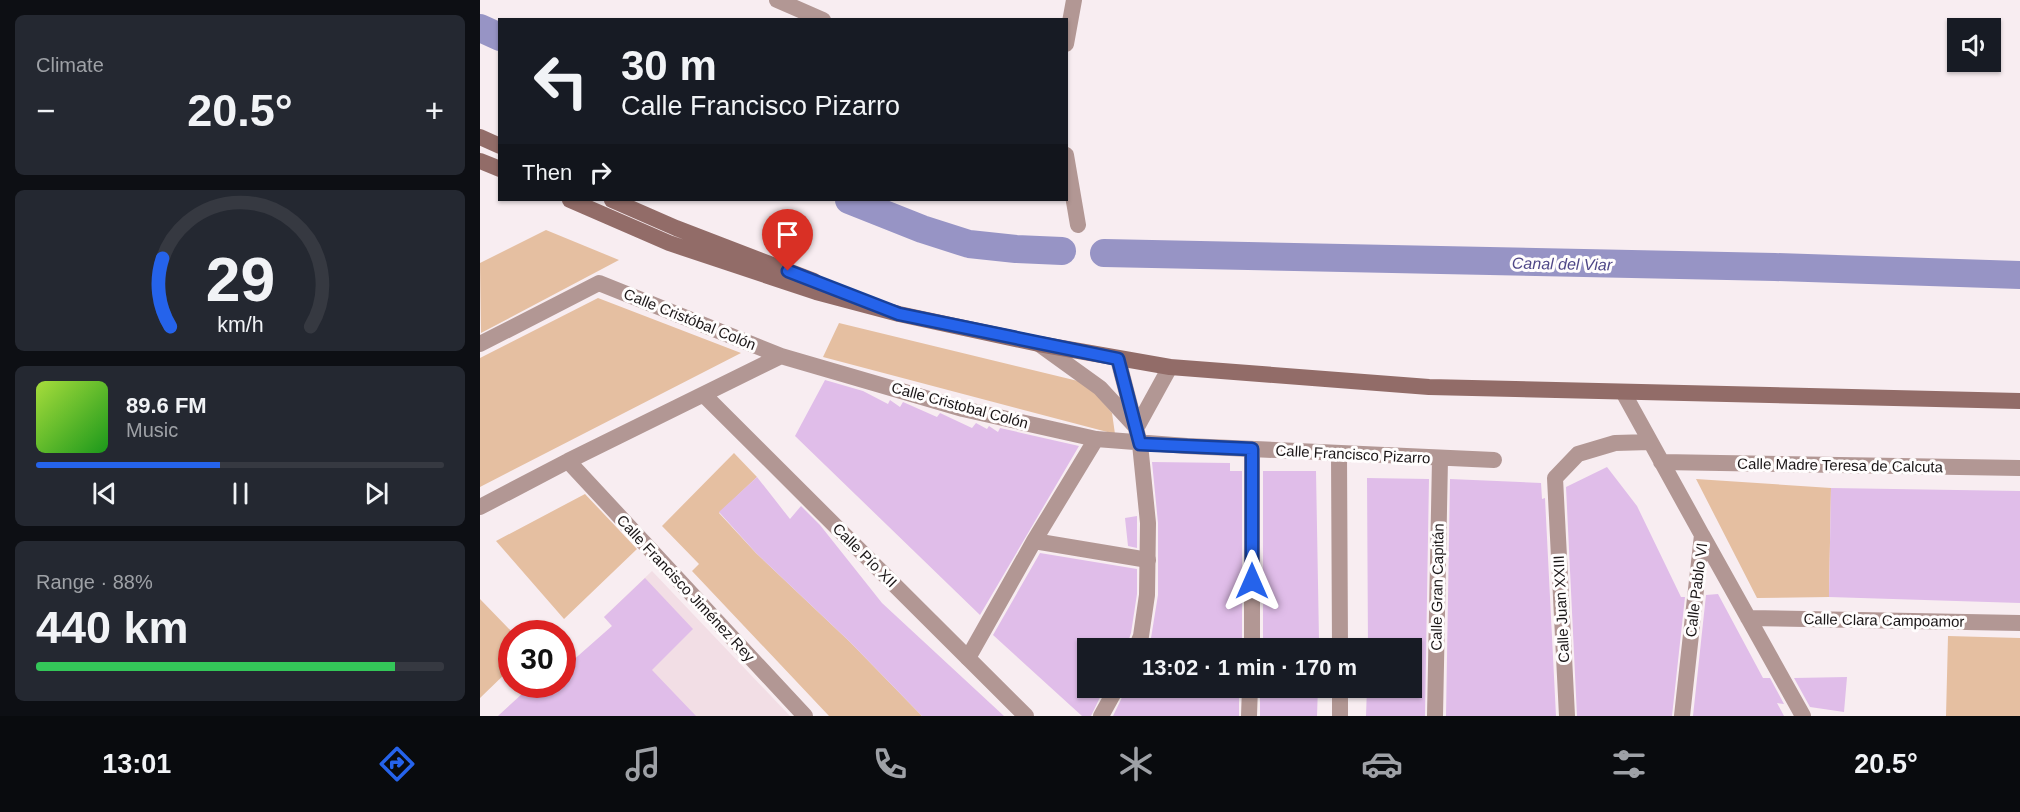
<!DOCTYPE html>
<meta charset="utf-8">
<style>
:root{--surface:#171b24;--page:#242831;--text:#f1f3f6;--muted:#9ea1a6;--line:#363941;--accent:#2563eb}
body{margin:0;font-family:Arial,sans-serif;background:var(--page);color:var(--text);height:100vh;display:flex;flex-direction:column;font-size:22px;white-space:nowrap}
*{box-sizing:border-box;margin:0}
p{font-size:20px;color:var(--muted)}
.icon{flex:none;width:33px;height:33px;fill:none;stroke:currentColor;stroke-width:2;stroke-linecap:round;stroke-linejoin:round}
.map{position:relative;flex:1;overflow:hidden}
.drawer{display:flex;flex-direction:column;gap:15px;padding:15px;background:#0d0f14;width:480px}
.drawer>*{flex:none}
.top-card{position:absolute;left:18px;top:18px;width:570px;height:183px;border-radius:0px;box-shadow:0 2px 4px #0004;background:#171b24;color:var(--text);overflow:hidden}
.tools{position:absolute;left:1467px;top:18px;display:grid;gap:12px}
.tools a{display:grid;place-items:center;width:54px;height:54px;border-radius:0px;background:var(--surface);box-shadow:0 2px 4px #0004;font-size:30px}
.speed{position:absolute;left:18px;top:620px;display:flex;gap:12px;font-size:30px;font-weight:700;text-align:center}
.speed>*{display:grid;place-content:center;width:78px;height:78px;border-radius:50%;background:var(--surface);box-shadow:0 2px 4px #0004;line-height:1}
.speed .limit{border:9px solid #d22;background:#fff;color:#111}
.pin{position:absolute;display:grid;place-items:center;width:51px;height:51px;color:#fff;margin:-62px -26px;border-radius:50% 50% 50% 0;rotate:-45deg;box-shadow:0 0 6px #0007}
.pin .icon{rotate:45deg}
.me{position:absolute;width:66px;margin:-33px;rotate:0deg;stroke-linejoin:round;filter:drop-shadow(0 0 4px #0008)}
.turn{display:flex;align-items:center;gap:21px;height:126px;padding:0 24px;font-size:27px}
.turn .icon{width:78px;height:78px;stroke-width:2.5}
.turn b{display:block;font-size:42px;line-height:51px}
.then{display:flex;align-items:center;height:57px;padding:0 24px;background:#0003;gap:12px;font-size:22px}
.big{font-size:45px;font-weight:700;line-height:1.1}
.drawer .tile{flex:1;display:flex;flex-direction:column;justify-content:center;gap:9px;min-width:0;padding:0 21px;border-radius:9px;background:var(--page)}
.drawer .dial{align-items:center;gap:0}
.dial svg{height:156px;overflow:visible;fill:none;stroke:var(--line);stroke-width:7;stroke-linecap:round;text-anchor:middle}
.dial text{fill:var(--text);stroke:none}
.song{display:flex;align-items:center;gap:18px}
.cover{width:72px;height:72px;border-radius:9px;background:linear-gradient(135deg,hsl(80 70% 55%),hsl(120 70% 35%))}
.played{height:6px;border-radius:3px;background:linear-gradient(90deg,var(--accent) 45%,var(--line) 45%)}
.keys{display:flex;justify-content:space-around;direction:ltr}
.heat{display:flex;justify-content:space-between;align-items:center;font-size:33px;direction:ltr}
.charge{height:9px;border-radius:4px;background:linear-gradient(90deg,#34c759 88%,var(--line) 0)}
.trip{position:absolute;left:597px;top:638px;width:345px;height:60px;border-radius:0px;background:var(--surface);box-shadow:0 2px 4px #0004;font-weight:700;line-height:60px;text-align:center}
.tabs{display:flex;height:96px;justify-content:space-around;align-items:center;background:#090b0e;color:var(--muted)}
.tabs .icon{width:42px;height:42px}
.tabs .on{color:var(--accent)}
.tabs b{font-size:27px;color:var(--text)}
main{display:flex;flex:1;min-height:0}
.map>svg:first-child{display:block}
.built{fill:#f2dee5}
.green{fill:#e5bfa1}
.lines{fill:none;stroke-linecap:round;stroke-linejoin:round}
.canal{stroke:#9794c5;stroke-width:28}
.building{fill:#e0bde9}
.pedestrian{stroke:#b29794;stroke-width:16}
.minor{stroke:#b29794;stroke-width:16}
.secondary{stroke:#926c68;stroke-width:16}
.route-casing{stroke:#184099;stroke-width:15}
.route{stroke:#2563eb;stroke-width:10}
.labels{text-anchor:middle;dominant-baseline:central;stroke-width:6;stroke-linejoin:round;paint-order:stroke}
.street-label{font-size:15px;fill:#1a1617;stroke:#fffdfd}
.water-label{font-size:16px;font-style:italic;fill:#4f4787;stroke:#fffdfd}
</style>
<main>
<section class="drawer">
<div class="tile"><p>Climate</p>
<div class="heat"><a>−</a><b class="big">20.5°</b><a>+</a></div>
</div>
<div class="tile dial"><svg viewBox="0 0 100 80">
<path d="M14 69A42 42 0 1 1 86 69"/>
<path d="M14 69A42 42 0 0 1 10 34" stroke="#2563eb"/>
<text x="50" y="56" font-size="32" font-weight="700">29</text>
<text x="50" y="72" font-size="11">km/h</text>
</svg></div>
<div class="tile">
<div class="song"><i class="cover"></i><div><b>89.6 FM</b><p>Music</p></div></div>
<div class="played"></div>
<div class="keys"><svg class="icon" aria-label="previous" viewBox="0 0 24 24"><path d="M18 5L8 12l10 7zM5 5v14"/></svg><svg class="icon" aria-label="pause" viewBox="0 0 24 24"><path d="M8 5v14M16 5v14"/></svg><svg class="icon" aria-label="next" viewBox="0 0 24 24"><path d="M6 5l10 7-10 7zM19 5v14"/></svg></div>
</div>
<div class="tile"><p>Range · 88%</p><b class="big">440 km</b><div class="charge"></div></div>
</section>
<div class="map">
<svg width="1540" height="716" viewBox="0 0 1540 716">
<rect width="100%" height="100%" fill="#f8edf1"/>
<path class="built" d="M172 571 310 716H18L53 684H82L83 670 132 626 124 617Z"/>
<path class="green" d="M66 230 139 260 1 333 0 263Z
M118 298 261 353 0 487V358Z
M359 323 598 381 616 394 632 413 635 434 343 357Z
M254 453 277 477 239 513 276 553 370 642 442 716H349L212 571 219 564 182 526Z
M1216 479 1351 488 1349 597 1277 598Z
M105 494 157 549 84 619 16 541Z
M0 599 33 633 31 668 0 698Z
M1468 636 1540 638V716H1466Z"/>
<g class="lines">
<path class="canal" d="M0 28 20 37
M369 200 442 229 489 244 536 249 582 251
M624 253 1295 267 1540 275"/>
</g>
<path class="building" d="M345 380 383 391 408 404 410 400 420 407 423 402 457 417 460 413 492 428 496 423 507 429 509 426 518 432 520 428 599 446 500 615 315 436Z
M672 462 750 463V471H762V645L748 646V648H667L671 638 678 595V523Z
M1127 467 1157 506 1201 597H1205L1192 716H1097L1086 487Z
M783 471H836L839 640 783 644Z
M277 477 310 519 321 506 340 525 402 603 524 716H442L370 642 276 553 239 512Z
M887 478 949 479 945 716H886L887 687H932V648H888Z
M970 479 1061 483 1062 499 1065 498 1076 716H966Z
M1351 488 1540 491V603L1349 597Z
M657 516V548L648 546 645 518Z
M560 553 657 569V594L651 633 646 648H608V687H625L611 716H602L513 635Z
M165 578 213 629 172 670 216 716H18L53 684H82V670L132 626 124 617Z
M1238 594 1283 678H1290L1304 704 1297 703 1304 716H1213L1226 595Z
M1367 677 1364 712 1330 707 1314 678Z
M647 687H759V716H633Z
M780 687H838L837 716H780Z"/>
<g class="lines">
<path class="pedestrian" d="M859 454 860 648
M554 541 668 560
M488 658 554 541 616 439
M860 687V716"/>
<path class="minor" d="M297 0 343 20
M586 44 594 0
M586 155 598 225
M0 344 119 283 301 356 483 409 616 439 707 446 1014 460
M559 344 620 388 656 427
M638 359 660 444 668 523 667 595 661 636 656 648
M1143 392 1222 535 1202 716
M224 395 546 716
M657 427 690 367
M772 449V648
M88 461 325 716
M1181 462 1540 468
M0 507 88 461 301 356
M1222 535 1323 716
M1268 618 1540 623
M621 716 637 687
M769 716 770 687
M955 716 960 459
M1087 716 1075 478 1098 454 1135 443 1170 442"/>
<path class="secondary" d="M0 137 20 146
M0 161 20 169
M90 200 189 243 336 292 419 314 559 344 690 367 949 387 1540 401
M132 200 196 228 334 281"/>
</g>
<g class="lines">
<g class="route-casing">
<path id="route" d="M308 271 419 314 638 359 660 444 772 449V581"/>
</g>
<use href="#route" class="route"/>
</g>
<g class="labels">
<g class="street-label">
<text transform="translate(210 319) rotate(22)">Calle Cristóbal Colón</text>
<text transform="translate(480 405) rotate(15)">Calle Cristobal Colón</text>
<text transform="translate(873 454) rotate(3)">Calle Francisco Pizarro</text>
<text transform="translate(1360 465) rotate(1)">Calle Madre Teresa de Calcuta</text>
<text transform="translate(385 555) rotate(45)">Calle Pío XII</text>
<text transform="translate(957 587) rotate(-89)">Calle Gran Capitán</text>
<text transform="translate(206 588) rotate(47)">Calle Francisco Jiménez Rey</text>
<text transform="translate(1216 590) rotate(-83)">Calle Pablo VI</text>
<text transform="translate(1081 609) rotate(-93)">Calle Juan XXIII</text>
<text transform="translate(1404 620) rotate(1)">Calle Clara Campoamor</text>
</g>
<g class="water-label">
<text transform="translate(1082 264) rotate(1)">Canal del Viar</text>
</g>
</g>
</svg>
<div class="tools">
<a><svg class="icon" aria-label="sound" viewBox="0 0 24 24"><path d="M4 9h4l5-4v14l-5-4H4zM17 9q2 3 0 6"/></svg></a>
</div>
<div class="speed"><div class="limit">30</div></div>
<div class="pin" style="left:308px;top:271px;background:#d93025"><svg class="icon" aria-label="arrive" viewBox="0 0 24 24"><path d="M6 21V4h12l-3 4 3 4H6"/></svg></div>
<svg class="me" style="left:772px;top:581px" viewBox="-20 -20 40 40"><path d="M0-17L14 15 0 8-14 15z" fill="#2563eb" stroke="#fff" stroke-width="4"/></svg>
<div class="trip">13:02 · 1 min · 170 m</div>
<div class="top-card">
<div class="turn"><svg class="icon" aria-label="left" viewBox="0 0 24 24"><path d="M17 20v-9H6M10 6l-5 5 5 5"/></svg><div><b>30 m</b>Calle Francisco Pizarro</div></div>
<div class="then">Then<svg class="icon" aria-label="right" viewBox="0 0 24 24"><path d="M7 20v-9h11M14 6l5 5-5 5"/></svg></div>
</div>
</div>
</main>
<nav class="tabs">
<b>13:01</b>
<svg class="icon on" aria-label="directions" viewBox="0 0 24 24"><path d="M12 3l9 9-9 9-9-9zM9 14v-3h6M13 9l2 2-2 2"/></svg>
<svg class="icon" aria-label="music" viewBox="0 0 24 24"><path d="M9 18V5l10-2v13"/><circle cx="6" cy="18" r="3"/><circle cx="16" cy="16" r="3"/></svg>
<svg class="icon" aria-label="phone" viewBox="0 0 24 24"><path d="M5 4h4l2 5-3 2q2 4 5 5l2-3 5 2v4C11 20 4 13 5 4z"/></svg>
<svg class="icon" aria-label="climate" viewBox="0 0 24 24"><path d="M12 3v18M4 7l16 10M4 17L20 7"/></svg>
<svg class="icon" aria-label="car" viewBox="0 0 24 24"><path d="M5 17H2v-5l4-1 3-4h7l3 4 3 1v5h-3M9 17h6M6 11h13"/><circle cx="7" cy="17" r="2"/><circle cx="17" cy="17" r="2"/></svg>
<svg class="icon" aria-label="filters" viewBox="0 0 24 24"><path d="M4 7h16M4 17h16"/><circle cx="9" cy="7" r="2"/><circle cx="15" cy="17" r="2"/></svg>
<b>20.5°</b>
</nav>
